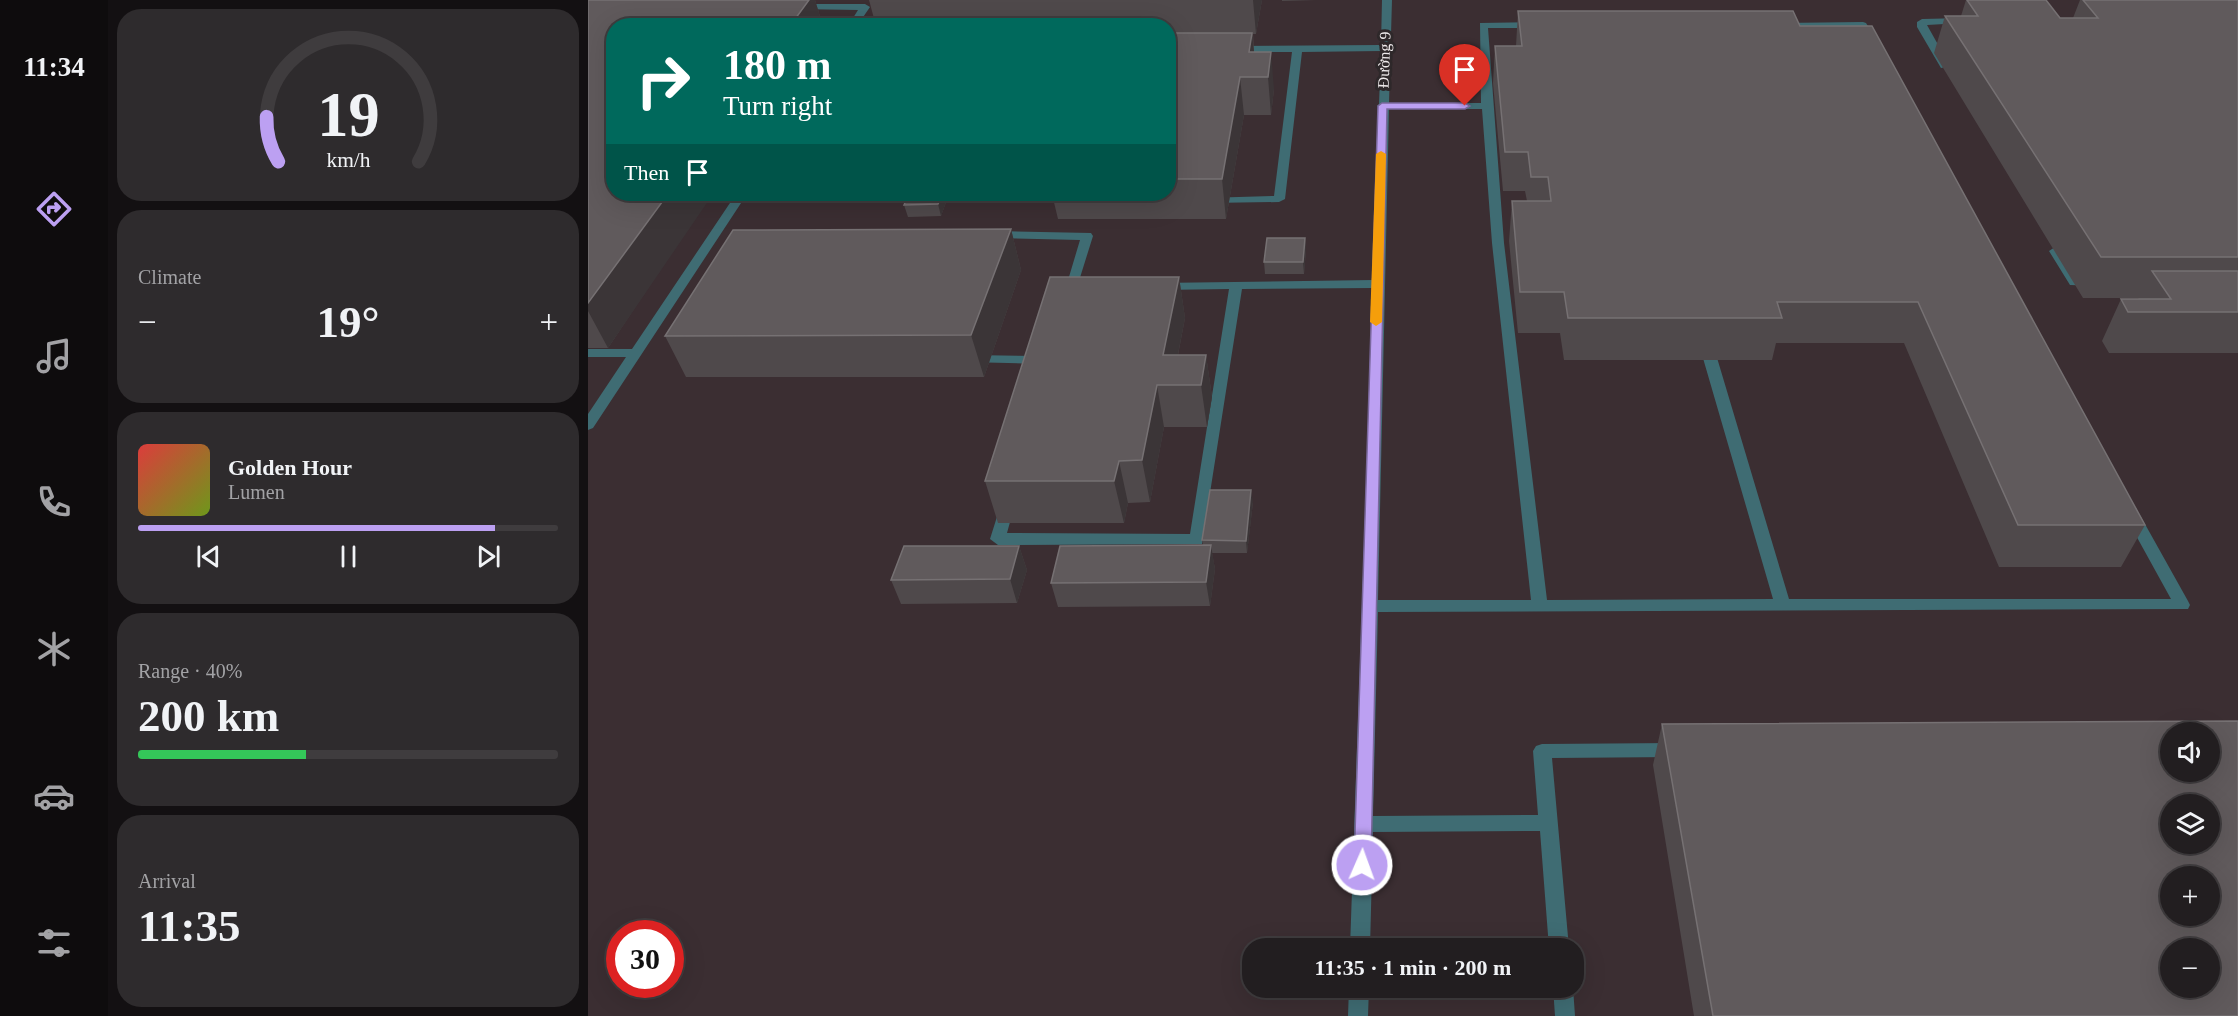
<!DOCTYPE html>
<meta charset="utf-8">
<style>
:root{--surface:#221e20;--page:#2e2b2d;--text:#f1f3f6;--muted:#a2a2a5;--line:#3f3c3e;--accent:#bca0f2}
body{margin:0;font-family:Georgia,serif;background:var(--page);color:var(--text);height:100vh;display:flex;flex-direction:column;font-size:22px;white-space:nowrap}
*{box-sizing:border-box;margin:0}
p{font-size:20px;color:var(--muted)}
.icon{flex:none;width:33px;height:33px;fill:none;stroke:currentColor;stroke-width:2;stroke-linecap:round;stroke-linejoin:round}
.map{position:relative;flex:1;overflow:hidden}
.details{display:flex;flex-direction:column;gap:9px;padding:9px;background:#131012;width:480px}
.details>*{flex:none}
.banner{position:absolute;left:18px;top:18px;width:570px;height:183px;border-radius:24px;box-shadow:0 6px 24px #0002,0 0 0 2px var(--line);background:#00695c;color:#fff;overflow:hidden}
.fabs{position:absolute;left:1572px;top:722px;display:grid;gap:12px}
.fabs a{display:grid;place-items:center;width:60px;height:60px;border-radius:50%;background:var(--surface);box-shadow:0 6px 24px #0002,0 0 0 2px var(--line);font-size:30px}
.speed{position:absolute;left:18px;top:920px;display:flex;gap:12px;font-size:30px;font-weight:700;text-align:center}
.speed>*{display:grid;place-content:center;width:78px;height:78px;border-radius:50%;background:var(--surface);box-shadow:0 6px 24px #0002,0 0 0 2px var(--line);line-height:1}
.speed .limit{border:9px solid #d22;background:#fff;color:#111}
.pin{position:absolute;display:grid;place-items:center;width:51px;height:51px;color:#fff;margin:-62px -26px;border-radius:50% 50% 50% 0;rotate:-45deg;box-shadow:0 0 6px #0007}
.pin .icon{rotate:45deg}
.me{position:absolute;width:66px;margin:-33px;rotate:2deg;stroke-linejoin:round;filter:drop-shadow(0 0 4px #0008)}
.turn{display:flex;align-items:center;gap:21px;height:126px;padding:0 18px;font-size:27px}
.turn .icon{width:78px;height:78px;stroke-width:2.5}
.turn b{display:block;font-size:42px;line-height:51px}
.then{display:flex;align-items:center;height:57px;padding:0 18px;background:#0003;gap:12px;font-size:22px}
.big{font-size:45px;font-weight:700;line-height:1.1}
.details .card{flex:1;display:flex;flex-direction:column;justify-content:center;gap:9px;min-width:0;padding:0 21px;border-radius:24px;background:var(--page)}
.details .dial{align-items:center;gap:0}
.dial svg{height:156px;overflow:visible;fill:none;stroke:var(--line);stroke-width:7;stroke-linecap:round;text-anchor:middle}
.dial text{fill:var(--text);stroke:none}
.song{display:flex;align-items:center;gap:18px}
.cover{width:72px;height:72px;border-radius:9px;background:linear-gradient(135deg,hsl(0 70% 55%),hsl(80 70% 35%))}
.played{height:6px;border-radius:3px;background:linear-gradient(90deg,var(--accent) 85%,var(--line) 85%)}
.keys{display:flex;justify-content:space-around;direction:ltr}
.heat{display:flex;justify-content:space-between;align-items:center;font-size:33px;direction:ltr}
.charge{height:9px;border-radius:4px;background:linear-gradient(90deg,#34c759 40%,var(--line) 0)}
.trip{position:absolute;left:654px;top:938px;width:342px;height:60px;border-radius:24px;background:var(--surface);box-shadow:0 6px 24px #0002,0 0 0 2px var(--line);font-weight:700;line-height:60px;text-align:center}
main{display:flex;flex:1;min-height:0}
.tabs{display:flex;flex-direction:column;width:108px;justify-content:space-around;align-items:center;background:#0e0c0d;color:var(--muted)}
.tabs .icon{width:42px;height:42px}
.tabs .active{color:var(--accent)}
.tabs b{font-size:27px;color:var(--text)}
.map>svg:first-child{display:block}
.built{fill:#3b2e32;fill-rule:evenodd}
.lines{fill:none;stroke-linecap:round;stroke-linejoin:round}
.minor{fill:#3f6c73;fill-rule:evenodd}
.wall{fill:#4f494b}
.shaded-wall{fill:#3b3537}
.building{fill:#605a5c;stroke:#767173;stroke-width:1.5;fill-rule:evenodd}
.route{fill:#bca0f2;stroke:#7a689d;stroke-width:1.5}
.slow{fill:#f59e0b}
.labels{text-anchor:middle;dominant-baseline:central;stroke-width:6;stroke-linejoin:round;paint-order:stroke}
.street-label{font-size:16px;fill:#eeeaeb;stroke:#2e282a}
</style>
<main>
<nav class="tabs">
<b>11:34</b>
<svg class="icon active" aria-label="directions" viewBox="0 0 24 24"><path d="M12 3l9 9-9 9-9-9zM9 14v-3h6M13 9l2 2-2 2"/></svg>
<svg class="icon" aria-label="music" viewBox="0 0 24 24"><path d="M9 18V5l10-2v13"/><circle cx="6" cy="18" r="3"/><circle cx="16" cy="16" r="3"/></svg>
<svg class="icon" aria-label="phone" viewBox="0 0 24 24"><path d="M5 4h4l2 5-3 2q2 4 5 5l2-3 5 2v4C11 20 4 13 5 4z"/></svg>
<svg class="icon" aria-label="climate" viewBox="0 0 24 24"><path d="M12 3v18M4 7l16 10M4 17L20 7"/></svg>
<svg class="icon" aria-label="car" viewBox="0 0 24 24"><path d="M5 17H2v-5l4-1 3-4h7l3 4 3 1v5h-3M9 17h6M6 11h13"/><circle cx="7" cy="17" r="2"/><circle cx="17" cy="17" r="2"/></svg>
<svg class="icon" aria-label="filters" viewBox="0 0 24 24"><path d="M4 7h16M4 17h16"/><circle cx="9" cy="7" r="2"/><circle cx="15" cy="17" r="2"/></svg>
</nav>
<section class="details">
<div class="card dial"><svg viewBox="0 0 100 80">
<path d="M14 69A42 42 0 1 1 86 69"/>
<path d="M14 69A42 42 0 0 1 8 46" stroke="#bca0f2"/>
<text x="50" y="56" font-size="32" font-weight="700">19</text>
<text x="50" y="72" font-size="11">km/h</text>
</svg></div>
<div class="card"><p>Climate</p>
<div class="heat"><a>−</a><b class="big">19°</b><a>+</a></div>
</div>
<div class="card">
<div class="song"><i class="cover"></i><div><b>Golden Hour</b><p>Lumen</p></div></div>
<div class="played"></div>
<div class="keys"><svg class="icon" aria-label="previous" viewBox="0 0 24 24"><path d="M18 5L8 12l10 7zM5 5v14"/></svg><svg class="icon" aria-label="pause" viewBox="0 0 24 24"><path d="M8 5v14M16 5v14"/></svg><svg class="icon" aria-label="next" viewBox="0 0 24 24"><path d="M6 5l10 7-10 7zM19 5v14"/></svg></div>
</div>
<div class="card"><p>Range · 40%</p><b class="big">200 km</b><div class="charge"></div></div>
<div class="card"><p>Arrival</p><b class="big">11:35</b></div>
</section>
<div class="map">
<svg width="1650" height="1016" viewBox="0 0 1650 1016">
<rect width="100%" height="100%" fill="#2e282a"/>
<path class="built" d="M0 0H1650V1016H0ZM26 26H580V194H26ZM1582 732H1622V771H1582ZM1582 804H1622V843H1582ZM1582 876H1622V915H1582ZM32 933H82V984H32ZM664 948H986V987H664ZM1582 948H1622V987H1582Z"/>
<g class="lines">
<path class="minor" d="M794 0H804L801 103H893L892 23 949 22 954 25 949 28H900L916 243 959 600 1185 599 1110 341 1117 337 1124 341 1201 599H1583L1535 512 1543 507 1548 508 1600 601 1602 605 1600 609 790 612 785 816 950 815 945 751 948 746 954 744 1087 743 1093 745 1096 750 1093 755 1087 757 964 758 981 948H961L952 831 785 832 782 948H762L785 288 654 289 614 544 410 545 402 539 413 504 420 499 427 504 419 533 602 534 641 289 573 290 567 286 569 283 785 280 791 108 789 106 791 104 793 51 714 52 697 199 691 202 621 203 617 202V198L686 196 704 52H647L642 49 647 46 793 45ZM801 109H894L904 243 943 600H790Z
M211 4H277L282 7 269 26H260L270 10 208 9 206 7Z
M1377 18V22L1374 23 1339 25 1362 66 1353 68 1329 27V22L1334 19Z
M1275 22 1278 23 1290 42 1288 44H1282L1272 28 1192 29 1187 26 1192 23Z
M148 194H159L5 428 0 430V414L38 357H0V349H44Z
M406 231 503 233 505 236 485 300H477L475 297 492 240 402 238V232Z
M1467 247 1471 248 1490 278 1510 280V286L1482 285 1461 251Z
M383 355 455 356 462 360 455 364 378 362 376 359Z
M761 987H781L780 1016H760Z
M965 987H985L987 1016H967Z"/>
</g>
<path class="wall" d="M0 0H227L235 26 20 348H0Z
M281 0H674L668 34H665L666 52 686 89 683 115H656L638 219H470L464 194H580V26H288Z
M694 0H728L694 1Z
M1378 0H1458L1472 18H1485L1492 0H1650V353H1521L1514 341 1533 299H1550L1551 298H1495L1346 53 1357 16H1373Z
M930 11 1212 26 1557 525 1533 567H1411L1316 343H1188L1184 360H976L972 333H930L921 241 924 201H939L937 191H915L905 83 907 46H928Z
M321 194H361L353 216 320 217 316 205Z
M376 194H419L418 197 377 198Z
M423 229 433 270 396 377H98L77 336Z
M717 238 718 250 716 274H677L676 262Z
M591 277 597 318 590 355H618L624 397 619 427H576L562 502 540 503 536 523H410L397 481Z
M665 502 659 553H624L627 569 622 606 470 607 463 583 615 545 614 540Z
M431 546 439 570 429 603 313 604 303 580Z
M1074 724 1650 1016H1106L1065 765Z"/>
<path class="shaded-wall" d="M221 0H227L235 26H202Z
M665 0H674L668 34Z
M664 33 668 70 661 52Z
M683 52 686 89 683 115 680 77Z
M652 77 656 115 638 219 634 179Z
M80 194H125L20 348 0 311V303Z
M354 194H361L353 216 350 204Z
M423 229 433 270 396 377 383 335Z
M717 238 718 250 716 274 715 262Z
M591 277 597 318 584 385 575 355Z
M618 355 624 397 619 427 613 385Z
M569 385 576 427 562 502 554 460Z
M531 461 540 503 536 523 526 481Z
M663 490 665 502 659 553 658 541Z
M623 545 627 569 622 606 618 582Z
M431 546 439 570 429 603 422 579Z"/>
<path class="building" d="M0 0H221L202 26H26V194H80L0 303Z
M1379 0H1458L1472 18H1510L1495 0H1650V257H1513L1357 16H1390Z
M930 11H1205L1212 26H1284L1557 525H1430L1330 302H1189L1194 318H980L976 292H932L924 201H963L960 177H943L940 152H917L907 46H934Z
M580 33H664L661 52H683L680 77H652L634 179H580Z
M321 194H354L350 204 316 205Z
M423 229 383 335 77 336 145 230Z
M679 238H717L715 262H676Z
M1564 271H1650V312H1540L1533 299H1583Z
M462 277H591L575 355H618L613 385H569L554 460 531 461 526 481H397Z
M622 490H663L658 541 614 540Z
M623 545 618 582 463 583 472 546Z
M316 546H431L422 579 303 580Z
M1650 721V1016H1125L1074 724ZM1582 732H1622V771H1582ZM1582 804H1622V843H1582ZM1582 876H1622V915H1582ZM1582 948H1622V987H1582Z"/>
<path class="route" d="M794 103H877L882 106 877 109H799L783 865 781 871 774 873 768 871 766 865 790 106Z"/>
<path class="slow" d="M793 151 798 154 794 322 788 326 782 322 788 154Z"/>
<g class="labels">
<g class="street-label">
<text transform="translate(796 60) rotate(-88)">Đường 9</text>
</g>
</g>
</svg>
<div class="fabs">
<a><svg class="icon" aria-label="sound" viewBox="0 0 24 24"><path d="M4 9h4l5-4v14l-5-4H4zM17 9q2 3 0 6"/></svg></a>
<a><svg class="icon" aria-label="layers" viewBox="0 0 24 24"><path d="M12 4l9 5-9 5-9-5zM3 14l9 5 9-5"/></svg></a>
<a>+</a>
<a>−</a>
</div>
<div class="speed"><div class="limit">30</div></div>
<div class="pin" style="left:877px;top:106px;background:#d93025"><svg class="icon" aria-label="arrive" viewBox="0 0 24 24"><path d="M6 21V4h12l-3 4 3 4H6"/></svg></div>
<svg class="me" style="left:774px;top:865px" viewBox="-20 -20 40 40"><circle r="17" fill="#bca0f2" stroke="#fff" stroke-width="3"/><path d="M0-11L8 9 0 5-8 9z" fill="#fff"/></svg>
<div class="trip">11:35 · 1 min · 200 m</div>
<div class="banner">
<div class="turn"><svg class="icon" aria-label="right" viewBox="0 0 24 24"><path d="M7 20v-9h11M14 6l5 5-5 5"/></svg><div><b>180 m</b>Turn right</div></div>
<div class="then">Then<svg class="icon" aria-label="arrive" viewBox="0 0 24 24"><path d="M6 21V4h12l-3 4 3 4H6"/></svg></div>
</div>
</div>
</main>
